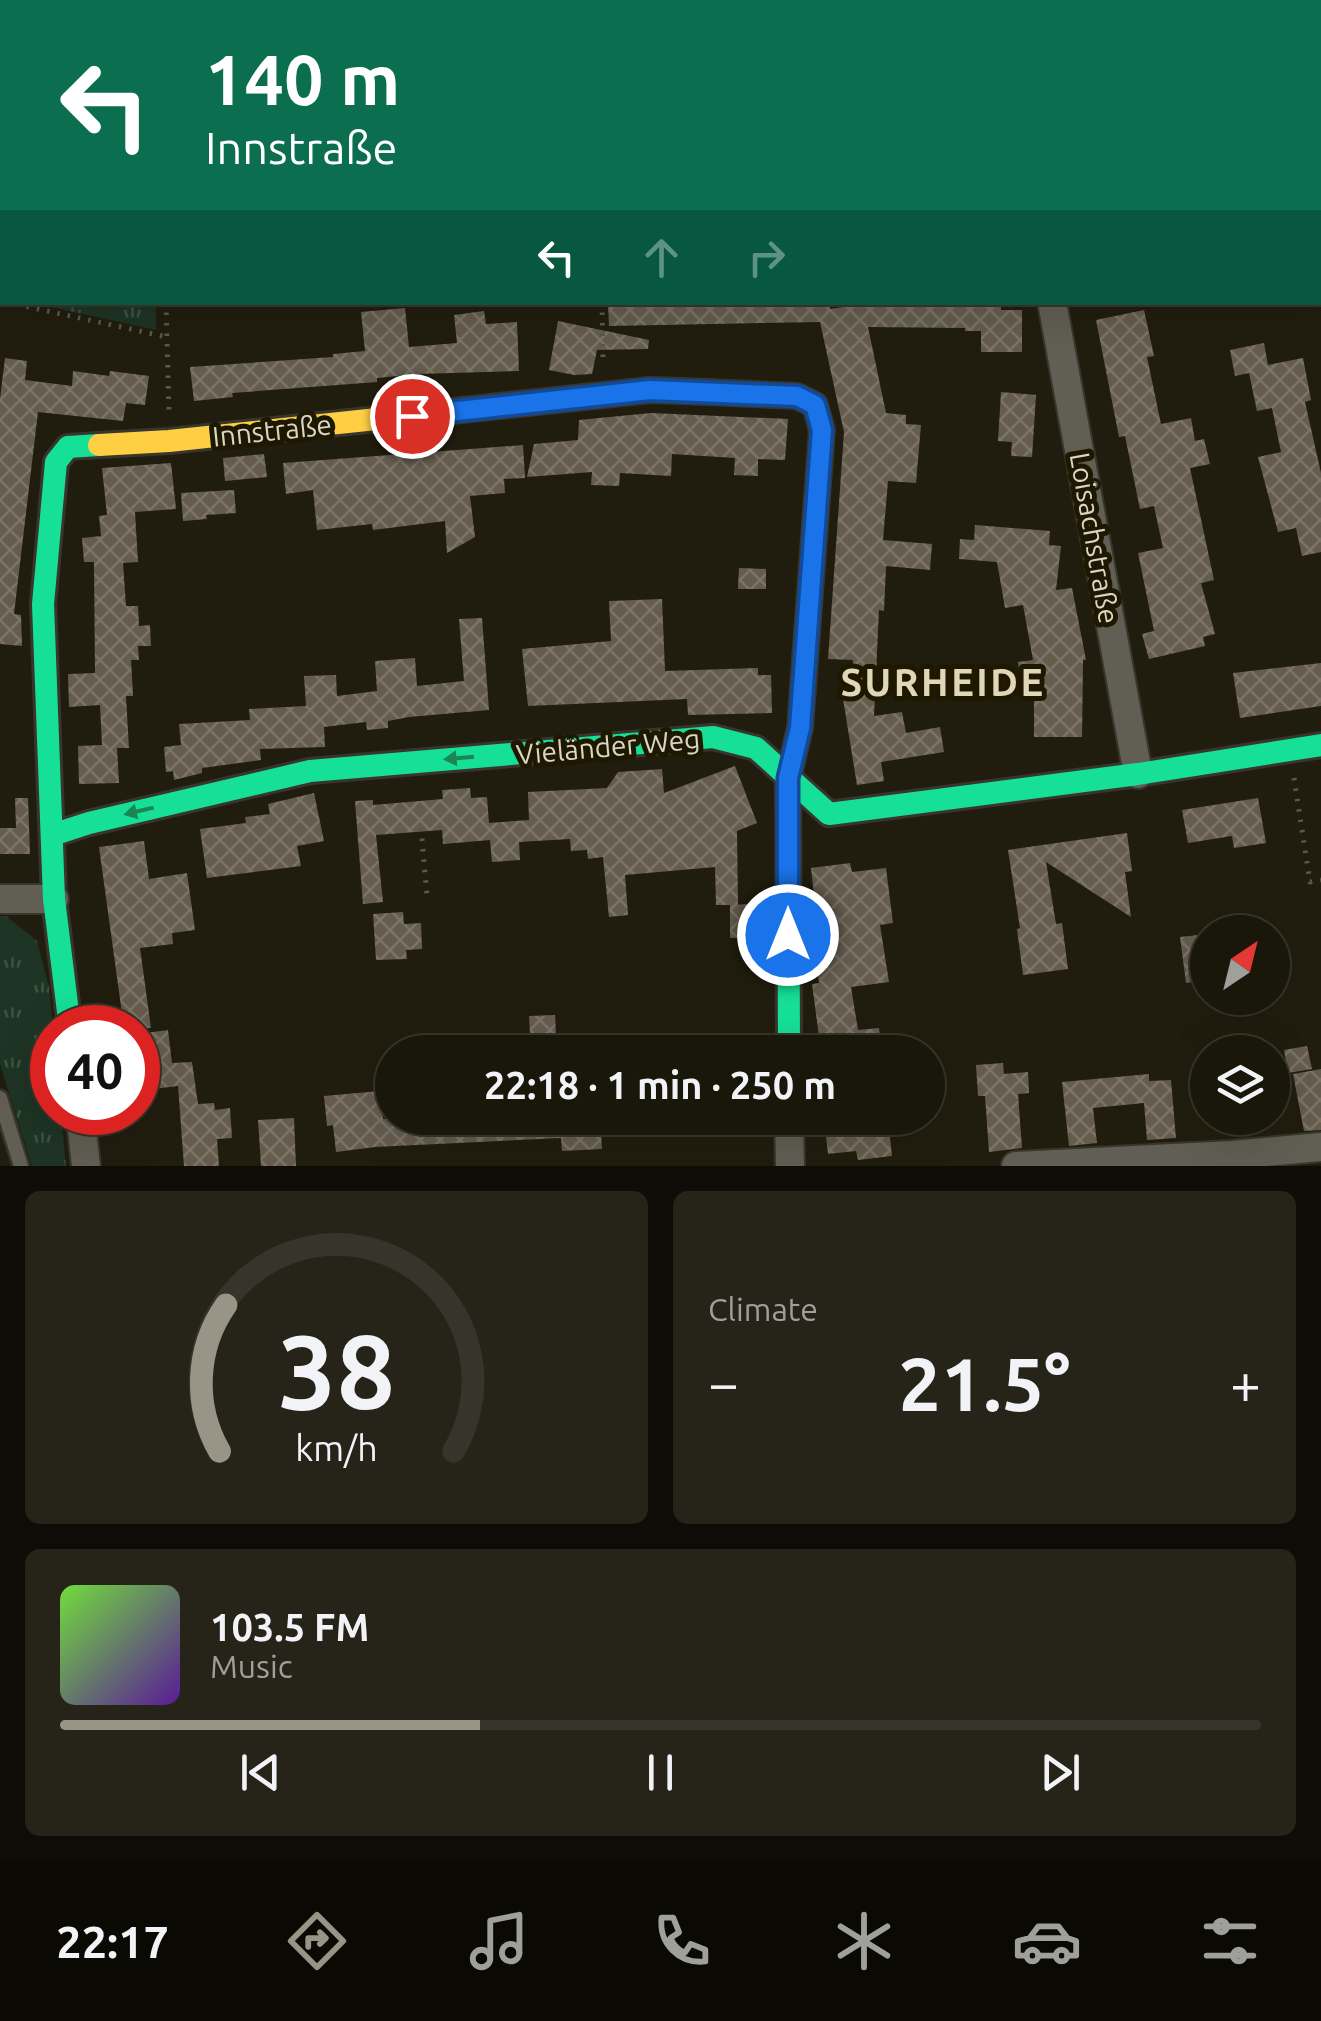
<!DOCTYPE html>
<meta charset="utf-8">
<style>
:root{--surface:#19160a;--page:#262318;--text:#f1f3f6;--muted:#9f9f9c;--line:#37352b;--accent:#999586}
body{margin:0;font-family:Ubuntu,sans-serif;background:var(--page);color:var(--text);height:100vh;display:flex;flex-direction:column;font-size:38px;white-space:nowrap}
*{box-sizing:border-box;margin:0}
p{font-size:32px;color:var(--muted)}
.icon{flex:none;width:55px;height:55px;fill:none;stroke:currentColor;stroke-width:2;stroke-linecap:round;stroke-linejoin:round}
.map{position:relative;height:1166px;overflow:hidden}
.drawer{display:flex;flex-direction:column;gap:25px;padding:25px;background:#0e0c06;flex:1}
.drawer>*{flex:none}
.hud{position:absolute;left:0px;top:0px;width:1322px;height:305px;box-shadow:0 10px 40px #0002,0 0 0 2px var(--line);background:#0b6e4f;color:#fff;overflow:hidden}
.needle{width:65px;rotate:35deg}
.fabs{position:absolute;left:1190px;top:915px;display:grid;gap:20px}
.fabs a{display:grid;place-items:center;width:100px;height:100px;border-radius:50%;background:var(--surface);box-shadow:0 10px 40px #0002,0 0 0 2px var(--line);font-size:50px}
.speed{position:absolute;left:30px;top:1005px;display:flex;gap:20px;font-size:50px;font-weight:700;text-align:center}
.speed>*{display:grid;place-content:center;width:130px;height:130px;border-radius:50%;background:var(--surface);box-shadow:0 10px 40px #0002,0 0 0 2px var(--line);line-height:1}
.speed .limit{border:15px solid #d22;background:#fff;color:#111}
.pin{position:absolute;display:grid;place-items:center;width:85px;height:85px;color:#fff;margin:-42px;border:5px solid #fff;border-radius:50%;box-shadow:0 2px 10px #0007}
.me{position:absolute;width:110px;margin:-55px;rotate:0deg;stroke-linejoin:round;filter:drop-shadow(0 0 8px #0008)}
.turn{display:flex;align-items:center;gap:35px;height:210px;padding:0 40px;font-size:45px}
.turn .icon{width:130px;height:130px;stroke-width:2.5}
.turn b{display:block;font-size:70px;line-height:85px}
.lanes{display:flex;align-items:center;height:95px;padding:0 40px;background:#0003;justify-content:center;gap:50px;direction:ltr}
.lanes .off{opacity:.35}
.big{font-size:75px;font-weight:600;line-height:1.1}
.drawer .tile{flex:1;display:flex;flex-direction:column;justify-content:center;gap:15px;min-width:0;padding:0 35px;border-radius:15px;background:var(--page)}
.drawer .dial{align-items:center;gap:0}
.dial svg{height:260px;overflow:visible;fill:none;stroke:var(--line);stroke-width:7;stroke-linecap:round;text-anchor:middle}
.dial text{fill:var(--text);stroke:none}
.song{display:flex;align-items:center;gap:30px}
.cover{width:120px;height:120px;border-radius:15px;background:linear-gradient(135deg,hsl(100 70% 55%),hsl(270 70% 35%))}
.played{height:10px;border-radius:5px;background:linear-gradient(90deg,var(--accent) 35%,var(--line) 35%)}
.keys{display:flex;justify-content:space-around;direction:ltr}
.heat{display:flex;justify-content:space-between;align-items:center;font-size:55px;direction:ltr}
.drawer .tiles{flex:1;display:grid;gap:25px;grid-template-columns:1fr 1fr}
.tile:last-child{grid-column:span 2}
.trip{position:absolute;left:375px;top:1035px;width:570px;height:100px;border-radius:50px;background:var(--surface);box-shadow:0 10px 40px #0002,0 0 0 2px var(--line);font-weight:600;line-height:100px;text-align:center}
.menu{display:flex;height:160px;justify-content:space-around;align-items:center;background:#0a0904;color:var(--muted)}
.menu .icon{width:70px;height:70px}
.menu .current{color:var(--accent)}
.menu b{font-size:45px;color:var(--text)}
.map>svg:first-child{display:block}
.grass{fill:url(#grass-tufts)}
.building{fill:url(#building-cross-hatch)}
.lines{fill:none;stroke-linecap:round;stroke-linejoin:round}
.lane-casing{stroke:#38352c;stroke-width:19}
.street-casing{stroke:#38352c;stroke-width:32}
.fast-casing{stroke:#38352c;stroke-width:28}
.slow-casing{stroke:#38352c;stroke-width:28}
.path{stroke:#5a574c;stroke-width:5;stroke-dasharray:2.5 8;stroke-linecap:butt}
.lane{stroke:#615e53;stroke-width:14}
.street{stroke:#615e53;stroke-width:28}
.fast{stroke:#16e098;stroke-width:22}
.slow{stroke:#ffcf43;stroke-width:22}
.oneway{fill:#1a8654}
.route-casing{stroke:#114b97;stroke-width:25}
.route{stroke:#1a73e8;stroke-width:18}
.labels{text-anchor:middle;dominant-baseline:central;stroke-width:10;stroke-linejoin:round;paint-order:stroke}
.street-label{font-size:28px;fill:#dad6c6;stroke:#1f1800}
.district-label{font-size:38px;font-weight:bold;letter-spacing:2.5px;fill:#e0d7b8;stroke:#1f1800}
</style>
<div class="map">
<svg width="1321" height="1166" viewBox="0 0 1321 1166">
<defs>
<pattern id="grass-tufts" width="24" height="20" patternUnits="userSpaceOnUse" patternTransform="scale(2.5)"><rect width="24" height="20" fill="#1e3424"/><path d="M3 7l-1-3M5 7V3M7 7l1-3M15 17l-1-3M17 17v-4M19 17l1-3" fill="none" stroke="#3e5142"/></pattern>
<pattern id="building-cross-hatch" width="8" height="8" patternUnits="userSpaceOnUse" patternTransform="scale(2.5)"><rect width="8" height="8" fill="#655c4e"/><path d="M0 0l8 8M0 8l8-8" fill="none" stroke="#7a7366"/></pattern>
</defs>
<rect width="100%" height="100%" fill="#211d0e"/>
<path class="grass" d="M33 303H156V330Z
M0 916H6L37 941 49 987 53 1027 52 1112 61 1113 66 1166H32L0 1064Z"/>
<path class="building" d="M608 302H830V309L874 302H1001V310H1022V352H981V331H965V328L868 327 886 413 906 415V424L921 425 916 483 888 481 883 540 932 544 930 570 886 566 884 611 879 610 874 716 902 712 906 733 940 727 944 752 881 762 884 781 857 785 843 699 850 698 853 660 828 659 844 432 820 322 609 326Z
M405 308 409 347 457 343 454 315 484 311 486 324 517 322 519 371 418 374 377 378V382L232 393 233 397 194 401 190 367 333 357V354L365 351 361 312Z
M1144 310 1154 356 1147 357 1161 424 1191 418 1195 441 1204 439 1210 464 1190 468 1214 580 1201 583 1215 634 1203 637 1205 646 1149 659 1142 634 1154 631 1138 553 1163 548 1154 506 1140 509 1125 436 1119 437 1096 320Z
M558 321 649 340 648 349 597 350 592 374 574 375 549 370Z
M1264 343 1268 365 1303 358 1311 400 1305 402 1321 473V552L1302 556 1296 528 1278 532 1258 457 1281 452 1272 408 1257 411 1249 373 1235 376 1230 350Z
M5 358 27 361 25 380 72 386 73 371 109 376 110 371 149 376 145 405 126 403 123 421 38 412 14 614 21 615 22 646 0 644V399Z
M1001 392 1036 395 1032 457 1011 456 1012 442 998 441Z
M651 413 788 419 785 460 758 459V476L734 475 735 458 672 454 671 476 620 473 619 486 591 485 592 472 527 477 534 444 578 440 579 420Z
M523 445 525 478 504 479 505 493 470 496 475 537 447 553 445 521 373 530 372 524 317 530 313 490 286 494 283 463Z
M264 454 267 477 225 481 223 458Z
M171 463 176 509 135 512 138 562 123 563 126 606H138L139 626 150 625 151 646H138L139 660H131L133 696H126L129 748H117L119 783 79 784 78 746 102 745 100 705 69 707 68 674 95 673 94 562H84L82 538 101 536 99 516 107 515 102 468Z
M234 490 236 513 206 515 207 519 183 521 181 493Z
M975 525 1050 531 1049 545 1061 546 1056 590 1072 588 1086 660H1083L1082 737H1034V695L1022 694 1018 662 1033 660 1023 605 1005 608 997 562 959 559 960 539 974 540Z
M739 568 766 569V589H738Z
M662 599 665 671 758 668V675H771L772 713 688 715 687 699 528 706 522 649 611 641 609 601Z
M482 618 489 710 409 717 388 721V728L367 730 366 722 324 727 325 747 260 749 261 760 202 768V773L174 780 173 771 166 772 164 747 181 745 179 724 250 720 249 709 306 706 304 676 336 675 337 696 377 691 375 661 415 658 417 686 464 681 459 619Z
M1321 663V706L1240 718 1233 673Z
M735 766 757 823 737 831 738 905H716L715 867 625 875 628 915 609 917 603 857 588 859 587 850 571 851 570 839 519 842 520 860 492 862 490 840 443 844 442 830 376 835 383 902 363 904 355 801 373 800V805L443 799 442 790 470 788 471 798 487 797 489 823 529 820 528 792 607 788 618 772 662 769 664 793Z
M314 793 324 841 297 846 301 866 207 878 200 829 246 823 245 817 270 814 268 804Z
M15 798H28L30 854H0V828H16Z
M1258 798 1266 843 1234 848 1232 836 1188 843 1182 810Z
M1127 833 1132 871 1125 872 1131 917 1046 862 1056 924 1062 923 1068 969 1023 975 1017 929 1020 928 1008 850Z
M144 841 149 879 187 873 195 930 172 933 173 944 140 948 151 1028H124L99 847Z
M850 863 852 872 886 868 893 923 880 925 889 982 851 987 858 1030 879 1028 882 1052H821L812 984 819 983 812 925 817 924 811 868Z
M751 904V938H730V905Z
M403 912 404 924 421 923 422 949 406 950 407 959 376 960 373 914Z
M1208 934V980L1186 983 1180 937Z
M555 1015 557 1052H531L529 1016Z
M168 1030 172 1063 192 1062 198 1104 214 1103 215 1110 230 1108 232 1138 217 1139 219 1166H184L178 1086 138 1091V1034Z
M1307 1046 1312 1069 1288 1073 1284 1050Z
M1003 1063 1004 1074 1028 1072 1029 1093 1018 1094 1022 1148 989 1152 985 1096H978L976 1065Z
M1321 1069V1130L1304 1131 1293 1074Z
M1149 1074V1081L1171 1080 1176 1138 1147 1140 1144 1103 1093 1108 1097 1143 1069 1146 1062 1082Z
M380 1091 383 1119 600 1118 602 1149 562 1151 561 1138 375 1147 336 1152 333 1125 327 1126 324 1096Z
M294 1118 296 1166H261L258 1120Z
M824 1118H888L892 1156 858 1160 856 1151 828 1154Z"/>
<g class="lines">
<g class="lane-casing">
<path id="lane" d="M182 0V2
M653 0V2
M0 1098 21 1166"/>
</g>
<g class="street-casing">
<path id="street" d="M1006 0V2
M1272 0 1273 2
M1320 160H1321
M1320 232 1321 237
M1052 302 1138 774
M0 899H54
M80 1112 86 1166
M789 1118 790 1166
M1016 1166 1232 1155 1321 1147"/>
</g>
<g class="fast-casing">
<path id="fast" d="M710 392 797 396 815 405 822 430 800 728 788 778 789 1052
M52 835 89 823 310 771 713 737 756 748 829 814 1138 774 1321 745
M70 1028 54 899 43 604 56 462 68 447 99 445"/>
</g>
<g class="slow-casing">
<path id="slow" d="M99 445 169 441 650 390 710 392"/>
</g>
<path class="path" d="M52 0V2
M324 0V2
M463 0 464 2
M610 0V2
M834 0 835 2
M1128 0 1129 2
M0 60H2
M0 203H2
M6 302 167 337
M166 302 169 413
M602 302 603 364
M1294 778 1310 882 1321 880
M421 828 427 896"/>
<use href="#lane" class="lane"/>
<use href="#street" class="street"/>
<use href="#fast" class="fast"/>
<use href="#slow" class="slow"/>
</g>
<defs><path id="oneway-solid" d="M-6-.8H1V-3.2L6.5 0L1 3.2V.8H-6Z" transform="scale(2.5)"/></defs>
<g class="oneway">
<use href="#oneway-solid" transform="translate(459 758) rotate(175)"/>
<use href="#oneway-solid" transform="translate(139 811) rotate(167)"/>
</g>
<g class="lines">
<g class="route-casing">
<path id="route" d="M412 416 650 390 797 396 815 405 822 430 800 728 788 778V935"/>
</g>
<use href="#route" class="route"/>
</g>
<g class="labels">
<g class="street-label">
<text transform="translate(272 430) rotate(-6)">Innstraße</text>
<text transform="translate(1095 538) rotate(80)">Loisachstraße</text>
<text transform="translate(608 746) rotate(-5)">Vieländer Weg</text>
</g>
<g class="district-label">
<text x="943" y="682">SURHEIDE</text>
</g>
</g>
</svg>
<div class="fabs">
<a><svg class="needle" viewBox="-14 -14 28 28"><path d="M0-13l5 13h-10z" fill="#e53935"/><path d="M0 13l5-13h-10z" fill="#9f9f9c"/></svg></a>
<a><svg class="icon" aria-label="layers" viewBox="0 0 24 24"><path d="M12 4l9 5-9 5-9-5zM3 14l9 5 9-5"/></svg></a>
</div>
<div class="speed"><div class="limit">40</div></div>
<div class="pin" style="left:412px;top:416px;background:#d93025"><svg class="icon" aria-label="arrive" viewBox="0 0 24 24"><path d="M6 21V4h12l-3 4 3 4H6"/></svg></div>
<svg class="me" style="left:788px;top:935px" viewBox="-20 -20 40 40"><circle r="17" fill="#1a73e8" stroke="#fff" stroke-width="3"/><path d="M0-11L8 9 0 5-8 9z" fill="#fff"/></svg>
<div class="trip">22:18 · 1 min · 250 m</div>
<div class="hud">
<div class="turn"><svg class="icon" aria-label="left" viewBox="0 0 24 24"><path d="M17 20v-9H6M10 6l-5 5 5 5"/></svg><div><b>140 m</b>Innstraße</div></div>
<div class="lanes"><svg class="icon" aria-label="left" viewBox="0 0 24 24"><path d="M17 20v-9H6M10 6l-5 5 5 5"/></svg><svg class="icon off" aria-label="ahead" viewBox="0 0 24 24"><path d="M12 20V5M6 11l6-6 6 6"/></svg><svg class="icon off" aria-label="right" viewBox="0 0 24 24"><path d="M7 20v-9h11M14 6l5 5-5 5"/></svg></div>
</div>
</div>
<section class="drawer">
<div class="tiles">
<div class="tile dial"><svg viewBox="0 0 100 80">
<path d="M14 69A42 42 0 1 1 86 69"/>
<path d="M14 69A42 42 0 0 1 16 24" stroke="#999586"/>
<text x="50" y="56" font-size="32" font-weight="700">38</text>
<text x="50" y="72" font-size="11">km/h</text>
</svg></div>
<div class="tile"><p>Climate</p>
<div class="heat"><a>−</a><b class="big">21.5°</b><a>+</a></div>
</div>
<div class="tile">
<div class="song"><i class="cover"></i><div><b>103.5 FM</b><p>Music</p></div></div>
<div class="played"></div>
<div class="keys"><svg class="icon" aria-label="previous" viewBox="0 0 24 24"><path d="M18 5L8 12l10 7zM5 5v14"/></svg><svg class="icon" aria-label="pause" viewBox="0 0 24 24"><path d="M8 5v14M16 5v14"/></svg><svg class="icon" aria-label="next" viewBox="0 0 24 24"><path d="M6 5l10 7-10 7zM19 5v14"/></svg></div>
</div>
</div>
</section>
<nav class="menu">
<b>22:17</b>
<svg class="icon current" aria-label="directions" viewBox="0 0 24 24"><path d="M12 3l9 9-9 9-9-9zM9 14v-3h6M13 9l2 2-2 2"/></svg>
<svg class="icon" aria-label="music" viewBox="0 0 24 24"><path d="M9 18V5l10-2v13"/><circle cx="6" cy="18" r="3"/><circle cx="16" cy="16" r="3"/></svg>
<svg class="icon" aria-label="phone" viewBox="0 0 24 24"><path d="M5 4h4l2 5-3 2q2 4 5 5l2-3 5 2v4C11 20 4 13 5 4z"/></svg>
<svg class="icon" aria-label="climate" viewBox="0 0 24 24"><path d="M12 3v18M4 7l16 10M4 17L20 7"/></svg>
<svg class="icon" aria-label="car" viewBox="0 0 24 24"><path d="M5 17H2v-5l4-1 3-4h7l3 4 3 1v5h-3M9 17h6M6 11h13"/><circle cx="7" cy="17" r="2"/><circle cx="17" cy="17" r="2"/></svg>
<svg class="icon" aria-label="filters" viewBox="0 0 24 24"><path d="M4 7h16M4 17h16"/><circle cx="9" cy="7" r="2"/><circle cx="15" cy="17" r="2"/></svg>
</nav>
